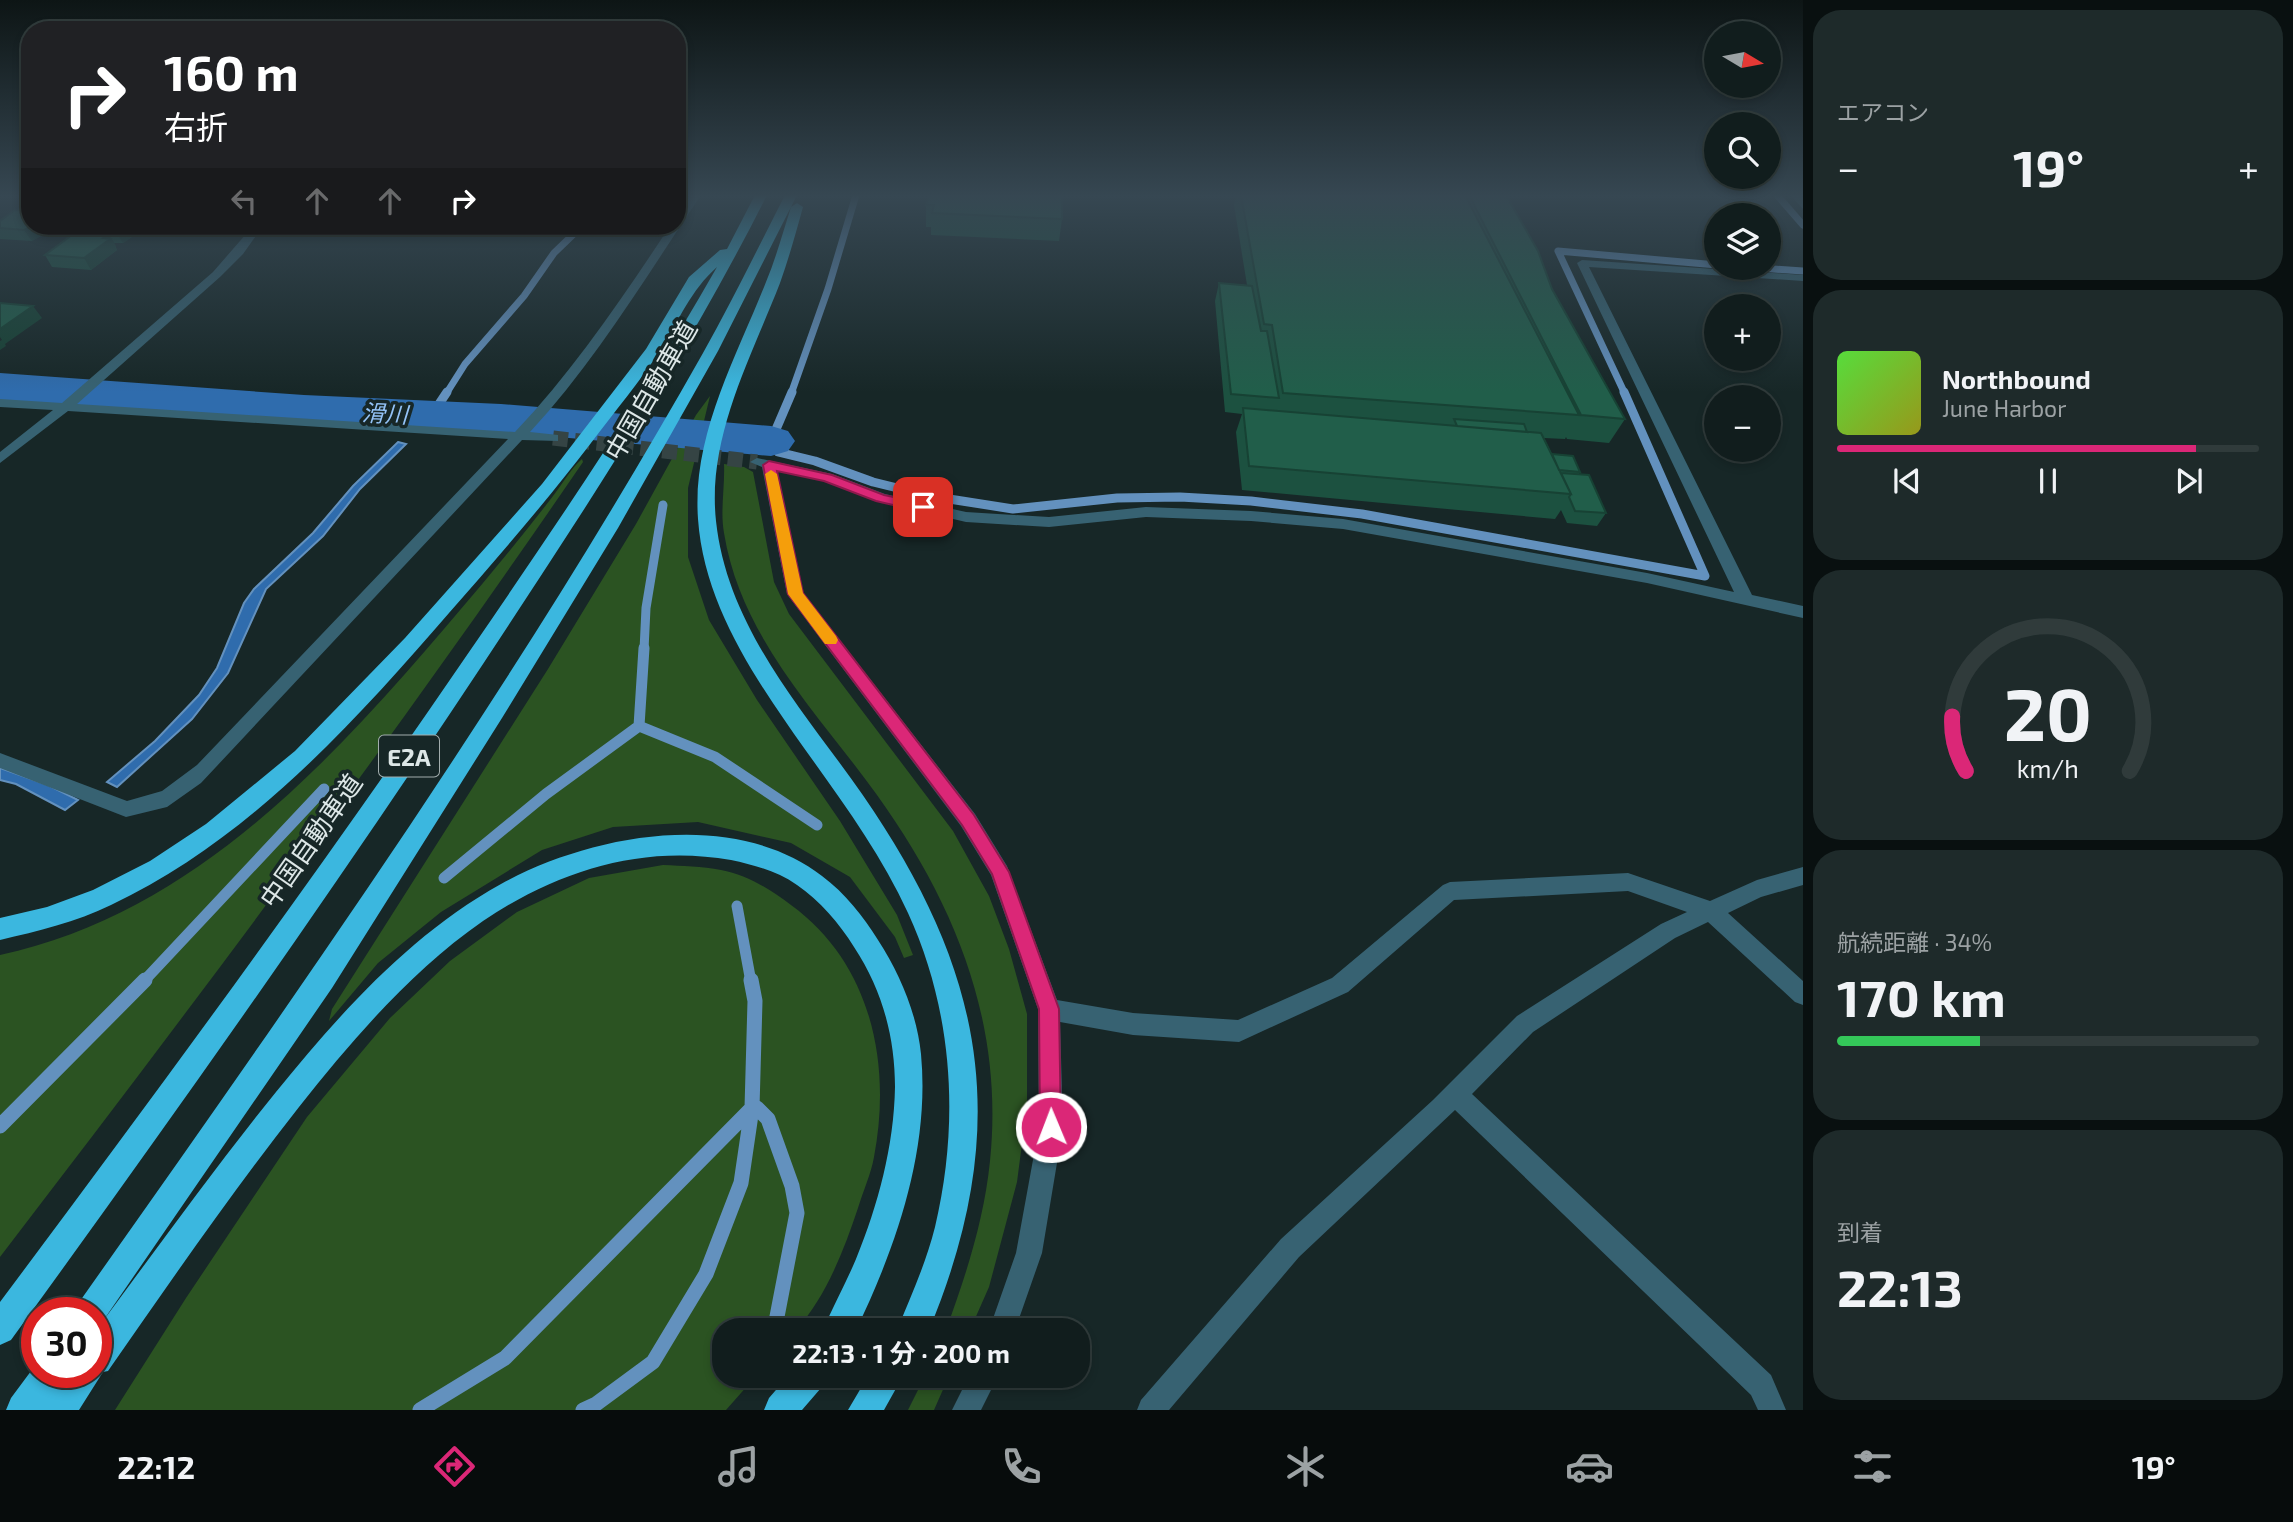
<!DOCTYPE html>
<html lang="ja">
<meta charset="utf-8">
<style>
:root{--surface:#111d1d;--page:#1e2a2a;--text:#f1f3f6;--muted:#9ca2a4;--line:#303b3b;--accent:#db2777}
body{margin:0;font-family:"Exo 2","Noto Sans JP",sans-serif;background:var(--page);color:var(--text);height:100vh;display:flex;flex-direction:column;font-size:26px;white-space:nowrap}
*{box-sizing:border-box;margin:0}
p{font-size:23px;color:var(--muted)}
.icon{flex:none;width:38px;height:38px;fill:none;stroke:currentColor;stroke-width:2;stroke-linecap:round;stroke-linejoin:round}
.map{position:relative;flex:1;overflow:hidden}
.panel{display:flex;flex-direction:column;gap:10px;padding:10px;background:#091010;width:490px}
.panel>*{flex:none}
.top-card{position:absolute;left:21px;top:21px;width:665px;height:214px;border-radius:28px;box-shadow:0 4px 10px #0003,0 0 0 2px var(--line);background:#202124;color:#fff;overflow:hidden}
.needle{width:46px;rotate:100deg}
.buttons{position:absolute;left:1704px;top:21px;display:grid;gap:14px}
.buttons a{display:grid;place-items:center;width:77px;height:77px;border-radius:50%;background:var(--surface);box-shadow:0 4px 10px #0003,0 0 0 2px var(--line);font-size:35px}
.speed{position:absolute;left:21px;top:1297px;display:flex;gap:14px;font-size:35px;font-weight:700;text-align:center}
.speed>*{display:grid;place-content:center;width:91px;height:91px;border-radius:50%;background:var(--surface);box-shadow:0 4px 10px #0003,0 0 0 2px var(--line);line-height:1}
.speed .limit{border:10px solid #d22;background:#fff;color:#111}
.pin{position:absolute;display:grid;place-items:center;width:60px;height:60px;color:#fff;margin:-30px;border-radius:14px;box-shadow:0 4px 10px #0006}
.me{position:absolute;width:77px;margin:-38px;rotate:359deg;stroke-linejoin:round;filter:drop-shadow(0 0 5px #0008)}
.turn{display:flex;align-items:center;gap:24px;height:147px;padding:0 28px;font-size:32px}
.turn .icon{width:91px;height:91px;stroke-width:2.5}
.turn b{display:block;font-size:49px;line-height:60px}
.lanes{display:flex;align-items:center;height:66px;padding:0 28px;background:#0003;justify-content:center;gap:35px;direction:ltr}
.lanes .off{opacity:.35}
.big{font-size:52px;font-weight:700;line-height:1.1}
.panel .tile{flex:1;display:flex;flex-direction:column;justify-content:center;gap:10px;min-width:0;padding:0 24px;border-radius:28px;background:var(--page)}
.panel .dial{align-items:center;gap:0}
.dial svg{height:182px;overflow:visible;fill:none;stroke:var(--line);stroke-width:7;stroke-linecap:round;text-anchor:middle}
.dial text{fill:var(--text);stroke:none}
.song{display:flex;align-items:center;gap:21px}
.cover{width:84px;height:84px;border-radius:10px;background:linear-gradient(135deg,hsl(110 70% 55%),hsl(60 70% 35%))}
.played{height:7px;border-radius:4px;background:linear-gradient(90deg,var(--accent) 85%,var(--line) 85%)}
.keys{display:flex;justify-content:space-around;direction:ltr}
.heat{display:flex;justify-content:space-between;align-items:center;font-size:38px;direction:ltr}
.charge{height:10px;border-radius:5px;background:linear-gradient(90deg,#34c759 34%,var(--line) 0)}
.trip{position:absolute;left:712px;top:1318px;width:378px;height:70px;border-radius:28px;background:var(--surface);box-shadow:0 4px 10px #0003,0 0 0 2px var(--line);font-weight:700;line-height:70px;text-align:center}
.tab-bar{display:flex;height:112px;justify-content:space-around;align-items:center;background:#070c0c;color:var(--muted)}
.tab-bar .icon{width:49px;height:49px}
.tab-bar .active{color:var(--accent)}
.tab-bar b{font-size:32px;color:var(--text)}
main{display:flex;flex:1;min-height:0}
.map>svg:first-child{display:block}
.green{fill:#2b5322}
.water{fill:#2f6cad;stroke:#6391be;stroke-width:2}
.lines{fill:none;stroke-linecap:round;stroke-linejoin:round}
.stream-far3{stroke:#6391be;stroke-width:7}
.stream-far2{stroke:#6391be;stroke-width:9}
.stream-far1{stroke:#6391be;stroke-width:11}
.stream{stroke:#6391be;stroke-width:15}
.river{fill:#2f6cad;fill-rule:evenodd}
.minor-tunnel{stroke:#354444;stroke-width:15;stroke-dasharray:15 7;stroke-linecap:butt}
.minor{fill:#376272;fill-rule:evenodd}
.motorway{fill:#3bb7df;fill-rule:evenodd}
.wall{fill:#1c5140}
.shaded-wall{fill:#174234}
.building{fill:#215e4a;stroke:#174234;stroke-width:2}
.route{fill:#db2777;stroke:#8e194d;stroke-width:2}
.slow{fill:#f59e0b}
.labels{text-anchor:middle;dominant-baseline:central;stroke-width:7;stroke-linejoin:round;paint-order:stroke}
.far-water-label{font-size:23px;font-style:italic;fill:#94c3f7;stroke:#172727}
.shield{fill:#172727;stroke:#a2adad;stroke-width:2}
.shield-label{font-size:24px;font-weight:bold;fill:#dde7e7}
.street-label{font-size:26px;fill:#dde7e7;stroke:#172727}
</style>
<main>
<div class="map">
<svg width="1803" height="1410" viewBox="0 0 1803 1410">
<rect width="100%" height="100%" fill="#172727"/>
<path class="green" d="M710 396 688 488V557L709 620 757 700 840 821 897 915 913 955 904 958 895 937 850 877 791 843 698 822 613 827 542 850 441 912 378 963 329 1021 332 1009 548 669 636 524 696 415Z
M582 459 583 462C397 734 200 996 0 1257V955C208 910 352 738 483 583 507 554 530 526 553 496 562 485 571 468 582 459Z
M724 464 744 467 753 472 774 582 789 614 953 831 989 896 1009 949 1027 1014V1105L1017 1182 989 1287 970 1330H946C966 1275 984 1220 990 1161 1004 1024 956 905 877 795 818 713 741 638 724 533 720 511 725 487 724 464Z
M663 865C682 866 702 866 721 870 747 875 770 889 791 905 871 963 892 1063 874 1157 871 1174 863 1191 858 1208 844 1250 826 1297 796 1330H724V1376H756L726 1410H115L186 1298 307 1117 390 1018 450 961 517 912 589 878Z
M925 1376H949L934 1410H908Z"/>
<path class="water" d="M398 442 406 444 360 489 323 536 266 589 228 673 192 719 117 787 107 782 155 741 199 695 217 668 244 603 254 589 313 533 353 486Z
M0 768 48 785 78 800 65 810 16 784 0 780Z"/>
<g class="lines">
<path class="stream-far3" d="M1777 195 1803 225
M1760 268 1803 271
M446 394 465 364 524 296 554 253 582 226
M791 394 828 289 856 195
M1625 394 1558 251 1717 265"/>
<path class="stream-far2" d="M792 392 771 441 778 452 815 461 873 482 930 496 1013 509 1117 498 1180 497 1251 501 1362 514 1705 576 1624 392
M431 416 447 392
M644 650 646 608 663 505"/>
<path class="stream-far1" d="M639 726 644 648
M639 726 715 757 817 825
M444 878 546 794 639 726
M737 906 751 982
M143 982 324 789"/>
<path class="stream" d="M757 1108 768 1119 792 1186 797 1213 775 1327
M0 1126 145 980
M420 1410 505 1358 752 1108
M583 1410 596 1404 653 1362 706 1274 741 1183 752 1108 755 1001 751 980"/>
<path class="river" d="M0 373 304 395 501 404 771 426 788 431 795 441 788 451 771 456 501 432 304 423 0 401Z"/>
<path class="minor-tunnel" d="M553 438 757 462"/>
<path class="minor" d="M691 195H701C647 275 596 361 530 432L558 435V441L522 440 201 783 167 807 126 817 0 768V753L127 801 162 791 197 765 508 439 68 411 0 463V452L53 410 0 407V399L62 403 213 272 253 226H263L243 254 220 277 77 404 515 432C574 370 623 297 670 226H677V215Z
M1790 195H1800L1803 199V209Z
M1582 260 1803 275V281L1589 267 1752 595 1803 606V618L1647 583 1343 529 1251 521 1146 517 1049 527 966 522 876 501 823 481 777 471 803 593 975 814 1007 866 1057 1000 1133 1013 1238 1020 1332 978 1443 885 1450 882 1628 873 1710 901 1757 880 1803 867V885L1761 897 1728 913 1803 981V1005L1795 1002 1708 922 1675 938 1533 1032 1472 1094 1771 1375 1786 1410H1758L1751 1395 1455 1110 1299 1257 1169 1410H1137L1141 1400 1281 1239 1433 1100 1517 1016 1661 924 1687 912 1628 891 1454 900 1348 992 1239 1042 1133 1035 1060 1022 1063 1127 1042 1253 1015 1330H989L1016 1253 1039 1127 1038 1009 991 875 961 826 787 594 762 467 750 462 757 458 832 474 885 494 966 512 1049 517 1146 507 1251 511 1343 519 1647 573 1734 592 1577 263Z
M969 1376H998L981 1410H952Z"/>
<path class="motorway" d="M755 195H767C685 358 585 509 485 661 333 891 173 1117 11 1340L0 1345V1302C159 1089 317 875 467 655 554 528 641 401 717 267 691 290 679 320 661 349 640 382 614 412 591 443 546 502 498 557 449 613 352 725 247 841 111 905 76 922 38 931 0 940V918L47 907 93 890 150 861 206 824 295 751 405 638 542 484 646 349 689 277 720 250 727 249Z
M785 195H797L791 207 797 203 803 207C796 232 789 258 780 283 751 358 707 437 716 521 726 614 785 689 839 762 978 949 1021 1109 929 1330H897C911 1296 926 1263 935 1227 960 1122 953 1011 908 913 881 854 842 801 804 748 756 680 704 605 698 519 692 435 736 358 766 282 776 258 783 232 791 207L718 351 618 528 502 718 332 988 103 1321C160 1244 216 1166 276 1092 341 1012 411 934 501 884 592 834 734 808 822 876 845 893 863 916 878 940 900 974 917 1014 921 1054 930 1149 897 1245 856 1330H823C833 1306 846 1283 856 1259 878 1205 894 1146 895 1087 895 1037 882 989 854 947 839 923 820 901 797 885 777 871 754 865 731 860 642 844 557 871 483 921 411 971 353 1039 299 1107 232 1192 170 1282 108 1371L103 1372 79 1410H6L11 1398 37 1363V1372H96V1331L102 1323 96 1326V1312H75L80 1301C298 992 517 683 703 353 732 301 758 248 785 195Z
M788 1376H825L821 1388 802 1410H764L769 1398Z
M868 1376H903L884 1410H848Z"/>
</g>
<path class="wall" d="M929 195 1062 219 1059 241 931 235V227H926V205Z
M1236 195H1506L1552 289 1625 419 1609 443 1567 439 1566 437 1565 439 1544 438 1552 454 1580 472 1579 474 1606 513 1597 526 1567 523 1561 510 1555 519 1242 490 1236 432 1242 414 1225 412 1215 301 1219 283 1247 285 1234 205Z
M30 202V226H64L49 235 44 234 32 241 0 239V221L29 206 27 204Z
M148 226 123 243H114L117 250 91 270 52 267 45 255 82 233 79 229Z"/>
<path class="shaded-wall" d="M31 226H38L44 234 32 241 24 230Z
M43 226H64L49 235Z
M125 226H148L123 243 116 232Z
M109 234 116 246 115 247 117 250 91 270 84 258 103 238Z
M33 306 42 318 5 344 6 346 0 350V341L2 340 0 337V329Z"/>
<path class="building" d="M929 195H1062V219L932 213 934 205H926Z
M1241 195H1465L1579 415 1283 393 1272 325 1264 324Z
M1469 195H1506L1538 251 1552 289 1625 419 1581 415Z
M30 206V226H31L24 230 0 228V221L15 210 22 211Z
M84 226H125L116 232 79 229Z
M76 232 109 234 103 238 110 239 84 258 45 255Z
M1219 283 1252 286 1261 331H1267L1279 398 1231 394Z
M0 303 33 306 0 329Z
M1243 408 1541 433 1571 494 1249 466Z
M1454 419 1524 424 1527 432 1457 426Z
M1552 454 1573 456 1580 472 1559 470Z
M1561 473 1589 475 1606 513 1575 511 1569 497 1571 494Z"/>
<linearGradient id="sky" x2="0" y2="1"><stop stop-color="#0d1515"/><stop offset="0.5" stop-color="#364752"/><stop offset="1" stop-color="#364752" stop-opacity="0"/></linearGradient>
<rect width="1803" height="392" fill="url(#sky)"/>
<path class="route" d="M769 461 832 475 884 495 928 504 930 507 923 512 876 501 824 481 777 471 803 593 974 815 1009 872 1059 1009 1061 1127 1058 1135 1051 1138 1043 1135 1040 1127 1039 1009 992 874 962 825 788 594 763 465Z"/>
<path class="slow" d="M771 470 777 474 803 593 836 636 838 640 836 644H825L788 594 765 474Z"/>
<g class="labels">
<g class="far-water-label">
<text transform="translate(385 413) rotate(3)">滑川</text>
</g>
<rect class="shield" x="379" y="735.5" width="60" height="41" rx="5"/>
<g class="shield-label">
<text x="409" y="756">E2A</text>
</g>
<g class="street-label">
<text transform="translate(650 390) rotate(-60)">中国自動車道</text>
<text transform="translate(310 840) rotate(-55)">中国自動車道</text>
</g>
</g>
</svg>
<div class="buttons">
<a><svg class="needle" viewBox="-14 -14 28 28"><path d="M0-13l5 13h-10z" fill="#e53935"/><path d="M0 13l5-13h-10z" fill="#9ca2a4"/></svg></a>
<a><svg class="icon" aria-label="search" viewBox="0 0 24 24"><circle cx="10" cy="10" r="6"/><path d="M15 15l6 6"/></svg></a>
<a><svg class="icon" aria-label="layers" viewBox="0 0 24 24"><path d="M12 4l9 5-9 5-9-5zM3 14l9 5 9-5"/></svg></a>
<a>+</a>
<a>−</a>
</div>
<div class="speed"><div class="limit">30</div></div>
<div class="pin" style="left:923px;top:507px;background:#d93025"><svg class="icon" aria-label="arrive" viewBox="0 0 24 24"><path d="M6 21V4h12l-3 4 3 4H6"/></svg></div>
<svg class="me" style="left:1051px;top:1127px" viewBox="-20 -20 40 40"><circle r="17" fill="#db2777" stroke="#fff" stroke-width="3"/><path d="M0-11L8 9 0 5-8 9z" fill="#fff"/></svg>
<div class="trip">22:13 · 1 分 · 200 m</div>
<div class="top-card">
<div class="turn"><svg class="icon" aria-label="right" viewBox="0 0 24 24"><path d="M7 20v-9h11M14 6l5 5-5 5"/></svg><div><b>160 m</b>右折</div></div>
<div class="lanes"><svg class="icon off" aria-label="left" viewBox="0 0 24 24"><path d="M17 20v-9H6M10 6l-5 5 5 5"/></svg><svg class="icon off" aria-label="ahead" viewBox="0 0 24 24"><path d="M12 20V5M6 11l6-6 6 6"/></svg><svg class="icon off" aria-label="ahead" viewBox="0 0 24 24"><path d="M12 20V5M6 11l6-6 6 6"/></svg><svg class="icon" aria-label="right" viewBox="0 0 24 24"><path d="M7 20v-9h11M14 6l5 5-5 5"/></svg></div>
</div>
</div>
<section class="panel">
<div class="tile"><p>エアコン</p>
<div class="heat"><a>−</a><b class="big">19°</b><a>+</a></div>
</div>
<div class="tile">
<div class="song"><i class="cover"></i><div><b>Northbound</b><p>June Harbor</p></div></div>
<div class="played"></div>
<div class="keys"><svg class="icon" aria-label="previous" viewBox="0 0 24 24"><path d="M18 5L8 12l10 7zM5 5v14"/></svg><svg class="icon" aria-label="pause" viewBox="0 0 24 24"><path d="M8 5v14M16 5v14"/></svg><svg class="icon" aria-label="next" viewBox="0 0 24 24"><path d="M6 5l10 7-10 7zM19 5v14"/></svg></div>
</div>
<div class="tile dial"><svg viewBox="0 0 100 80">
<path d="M14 69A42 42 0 1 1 86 69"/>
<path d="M14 69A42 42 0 0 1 8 45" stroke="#db2777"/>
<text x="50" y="56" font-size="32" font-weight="700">20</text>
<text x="50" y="72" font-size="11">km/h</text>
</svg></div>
<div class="tile"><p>航続距離 · 34%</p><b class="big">170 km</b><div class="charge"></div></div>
<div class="tile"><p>到着</p><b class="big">22:13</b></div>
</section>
</main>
<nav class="tab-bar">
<b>22:12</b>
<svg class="icon active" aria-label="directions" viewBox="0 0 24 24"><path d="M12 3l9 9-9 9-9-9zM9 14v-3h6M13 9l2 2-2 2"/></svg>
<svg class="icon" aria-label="music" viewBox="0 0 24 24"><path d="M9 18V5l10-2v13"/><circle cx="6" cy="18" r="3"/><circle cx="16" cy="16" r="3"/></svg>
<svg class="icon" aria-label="phone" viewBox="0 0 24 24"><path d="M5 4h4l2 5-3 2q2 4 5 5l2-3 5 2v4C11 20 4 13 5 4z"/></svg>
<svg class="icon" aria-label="climate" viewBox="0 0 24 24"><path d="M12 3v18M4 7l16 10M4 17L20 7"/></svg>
<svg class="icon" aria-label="car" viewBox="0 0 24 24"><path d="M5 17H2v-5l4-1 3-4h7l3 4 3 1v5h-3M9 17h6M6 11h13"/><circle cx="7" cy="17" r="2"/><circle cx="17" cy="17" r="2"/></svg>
<svg class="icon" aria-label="filters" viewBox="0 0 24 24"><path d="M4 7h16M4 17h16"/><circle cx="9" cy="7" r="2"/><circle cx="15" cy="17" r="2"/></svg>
<b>19°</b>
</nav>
